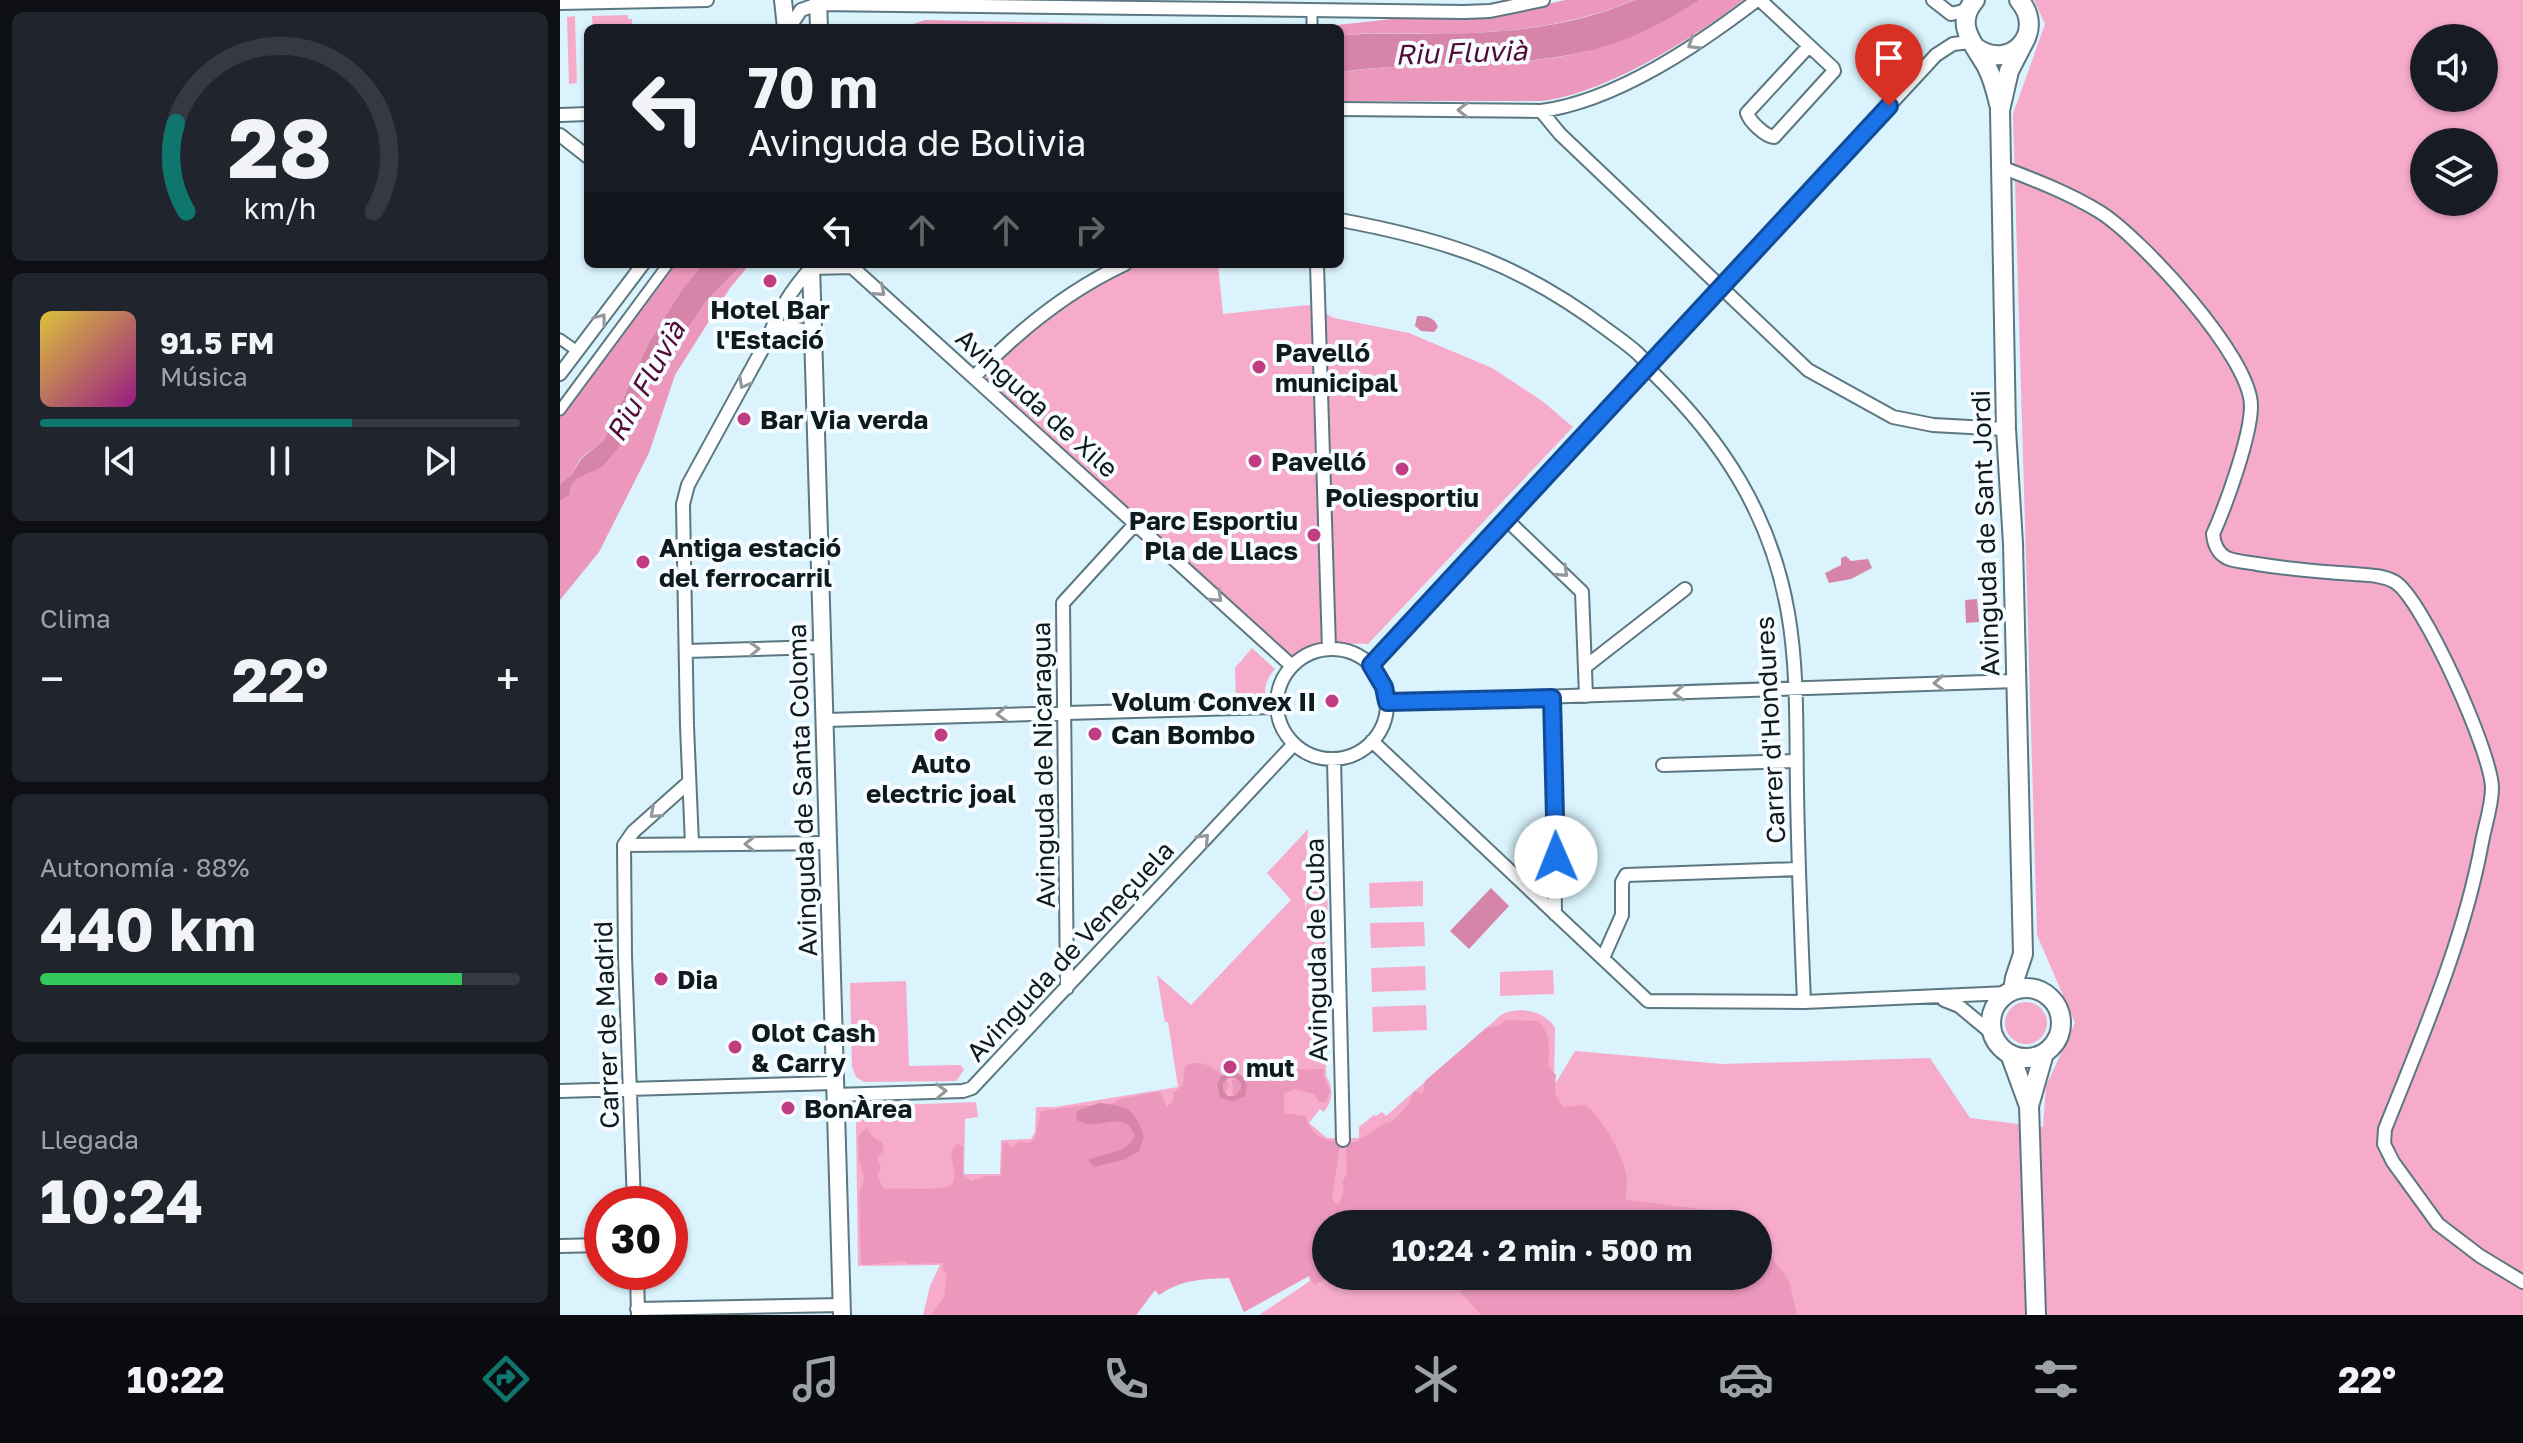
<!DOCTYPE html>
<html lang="es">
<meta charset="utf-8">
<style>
:root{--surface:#171b24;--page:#20242c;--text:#f1f3f6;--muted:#9ea1a6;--line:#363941;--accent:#0f766e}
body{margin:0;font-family:"Golos Text",sans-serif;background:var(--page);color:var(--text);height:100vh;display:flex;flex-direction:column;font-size:30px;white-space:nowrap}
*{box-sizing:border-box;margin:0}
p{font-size:26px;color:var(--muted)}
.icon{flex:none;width:44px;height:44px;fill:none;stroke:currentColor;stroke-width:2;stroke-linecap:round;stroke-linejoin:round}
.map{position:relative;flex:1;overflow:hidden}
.side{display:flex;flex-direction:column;gap:12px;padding:12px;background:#0d0f14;width:560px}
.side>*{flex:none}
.banner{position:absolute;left:24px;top:24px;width:760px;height:244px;border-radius:12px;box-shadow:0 2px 6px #0004;background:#171b24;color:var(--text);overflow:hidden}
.fabs{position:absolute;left:1850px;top:24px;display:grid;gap:16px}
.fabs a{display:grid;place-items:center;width:88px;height:88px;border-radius:50%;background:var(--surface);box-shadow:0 2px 6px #0004;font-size:40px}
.speed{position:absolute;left:24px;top:1186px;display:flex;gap:16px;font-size:40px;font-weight:700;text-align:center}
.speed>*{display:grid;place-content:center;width:104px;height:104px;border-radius:50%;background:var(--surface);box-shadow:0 2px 6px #0004;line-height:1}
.speed .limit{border:12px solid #d22;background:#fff;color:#111}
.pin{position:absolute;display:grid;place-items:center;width:68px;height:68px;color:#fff;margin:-82px -34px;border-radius:50% 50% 50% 0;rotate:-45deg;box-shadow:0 0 8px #0007}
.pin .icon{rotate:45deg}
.me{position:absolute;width:88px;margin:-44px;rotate:359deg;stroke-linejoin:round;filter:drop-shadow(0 0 6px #0008)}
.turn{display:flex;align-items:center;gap:28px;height:168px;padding:0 32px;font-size:36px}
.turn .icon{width:104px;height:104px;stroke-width:2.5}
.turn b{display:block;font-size:56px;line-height:68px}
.lanes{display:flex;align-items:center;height:76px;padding:0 32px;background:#0003;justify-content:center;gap:40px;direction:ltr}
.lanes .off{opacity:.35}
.big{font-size:60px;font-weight:700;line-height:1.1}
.side .widget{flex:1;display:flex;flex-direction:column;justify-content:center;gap:12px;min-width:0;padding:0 28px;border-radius:12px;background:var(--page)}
.side .dial{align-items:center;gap:0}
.dial svg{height:208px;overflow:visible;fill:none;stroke:var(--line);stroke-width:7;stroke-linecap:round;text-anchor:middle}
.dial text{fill:var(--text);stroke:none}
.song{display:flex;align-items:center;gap:24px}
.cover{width:96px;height:96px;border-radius:12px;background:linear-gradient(135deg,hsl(50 70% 55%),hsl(310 70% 35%))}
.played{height:8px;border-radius:4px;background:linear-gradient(90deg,var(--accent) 65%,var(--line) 65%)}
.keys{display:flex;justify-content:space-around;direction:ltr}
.heat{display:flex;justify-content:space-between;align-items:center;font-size:44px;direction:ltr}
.charge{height:12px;border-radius:6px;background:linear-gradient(90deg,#34c759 88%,var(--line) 0)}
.trip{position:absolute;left:752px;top:1210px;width:460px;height:80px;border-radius:40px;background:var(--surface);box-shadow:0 2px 6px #0004;font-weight:700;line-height:80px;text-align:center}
.menu{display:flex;height:128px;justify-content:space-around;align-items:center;background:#090b0e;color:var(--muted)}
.menu .icon{width:56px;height:56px}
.menu .selected{color:var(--accent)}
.menu b{font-size:36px;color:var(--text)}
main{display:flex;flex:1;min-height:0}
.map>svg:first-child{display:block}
.green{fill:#f6abcb;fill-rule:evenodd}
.forest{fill:#eb98bc}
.water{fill:#d685a9;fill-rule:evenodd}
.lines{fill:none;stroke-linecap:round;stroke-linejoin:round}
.pedestrian-casing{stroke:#5c7781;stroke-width:13}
.minor-casing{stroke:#5c7781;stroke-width:16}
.secondary-casing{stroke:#5c7781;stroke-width:20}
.primary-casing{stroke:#5c7781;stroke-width:22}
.pedestrian{stroke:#fff;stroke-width:9}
.minor{stroke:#fff;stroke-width:12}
.secondary{stroke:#fff;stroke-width:16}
.primary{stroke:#fff;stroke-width:18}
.oneway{stroke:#93989a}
.route-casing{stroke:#114b97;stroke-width:20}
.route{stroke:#1a73e8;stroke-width:14}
.poi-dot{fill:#c13d82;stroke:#f6fcff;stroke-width:3}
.labels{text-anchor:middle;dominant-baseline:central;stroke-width:8;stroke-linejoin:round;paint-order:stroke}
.poi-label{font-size:26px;font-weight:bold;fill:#0f1a1e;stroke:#f6fcff;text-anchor:start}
.street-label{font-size:26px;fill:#0f1a1e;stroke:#f6fcff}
.water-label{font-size:28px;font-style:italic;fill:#530a33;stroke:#f6fcff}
</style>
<main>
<section class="side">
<div class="widget dial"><svg viewBox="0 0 100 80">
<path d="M14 69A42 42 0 1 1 86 69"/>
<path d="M14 69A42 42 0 0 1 10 35" stroke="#0f766e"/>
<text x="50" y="56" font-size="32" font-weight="700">28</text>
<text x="50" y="72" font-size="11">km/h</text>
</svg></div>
<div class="widget">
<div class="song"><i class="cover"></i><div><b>91.5 FM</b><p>Música</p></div></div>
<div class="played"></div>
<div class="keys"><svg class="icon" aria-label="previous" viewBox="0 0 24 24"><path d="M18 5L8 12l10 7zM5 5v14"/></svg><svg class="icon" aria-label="pause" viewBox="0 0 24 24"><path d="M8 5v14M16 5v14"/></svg><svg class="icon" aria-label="next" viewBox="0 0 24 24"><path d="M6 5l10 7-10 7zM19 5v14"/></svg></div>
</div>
<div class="widget"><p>Clima</p>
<div class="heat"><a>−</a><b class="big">22°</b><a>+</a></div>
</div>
<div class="widget"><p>Autonomía · 88%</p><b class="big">440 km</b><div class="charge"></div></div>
<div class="widget"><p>Llegada</p><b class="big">10:24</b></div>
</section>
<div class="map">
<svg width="1963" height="1315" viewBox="0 0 1963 1315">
<rect width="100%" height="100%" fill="#daf3fc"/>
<path class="green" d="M1474 0H1963V1315H699L750 1281 749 1276 684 1312 669 1278C642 1279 622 1279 599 1295L595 1290 576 1315H363L370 1286 380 1265 298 1266 296 1120 310 1106 416 1102 418 1117 405 1119 404 1174H440L441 1140 471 1139 475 1132 476 1107H495L618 1087 608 1022H605L597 975 631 1005 731 900 707 873 748 829 745 909 757 875 763 874 767 881 768 922 765 924 766 1076C774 1089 773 1100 764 1112L760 1109 749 1123 767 1138H799V1127L814 1115 816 1116 822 1112 826 1116 941 1015C957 1005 986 1011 995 1028L994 1086 1015 1051 1162 1064 1370 1058 1410 1118 1483 1127 1486 1086 1515 1023 1477 935 1453 114 1485 24ZM1864 38H1924V98H1864ZM1864 142H1924V202H1864ZM766 1224H1198V1276H840L833 1282 823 1276H766Z
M68 15V19H72V28H33L32 16Z
M15 16 17 83 9 84 7 17Z
M565 264H658L663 314 749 305 774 318 849 333 932 368 981 400 1013 427 808 644C779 643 758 644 732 658L423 375 446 344Z
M692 648 715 669C707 677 703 689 706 699L676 701 675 668Z
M863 881V906L810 908 809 883Z
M864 922 865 946 811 948 810 923Z
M865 966 866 990 812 992 811 968Z
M993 970 994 994 940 996V972Z
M346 981 349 1066 401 1065 404 1070 396 1081 304 1082 296 1077 292 1067 290 983Z
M1445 1023a21 21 0 1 1 42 0a21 21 0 1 1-42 0Z
M866 1005 867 1030 813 1032 812 1007Z"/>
<path class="forest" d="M1005 0H1075C1012 26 948 33 880 34 847 34 812 31 780 36V28L383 26 341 28 365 20 750 28 841 18 937 16Z
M1140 0H1183C1135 38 1042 95 981 101H780V72C860 60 944 71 1023 52 1066 42 1103 22 1140 0Z
M108 264H143L123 288 89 342 44 440 20 459 12 474 0 484V415L5 404Z
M183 264H190L170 288 115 375 89 453 39 552 0 600V501L10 495 11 486 18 478 28 471 65 431 69 411 105 364 146 301Z
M947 1020 978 1021C991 1034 990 1049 988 1066L996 1075C995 1089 993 1096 1004 1107L1026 1105C1043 1120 1061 1151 1066 1173 1068 1181 1066 1191 1066 1200L1151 1210 1185 1224H766V1276H772L754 1285 749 1276 684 1312 669 1278C642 1279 622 1279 599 1295L595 1290 576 1315H371L384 1297 387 1273 383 1269V1263L348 1264 346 1261 303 1265 301 1262 299 1195 304 1179 299 1160 298 1136 307 1128 314 1138 322 1142 324 1150 317 1158 321 1168 317 1175 324 1189C347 1187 371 1192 392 1185L395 1176 391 1153 397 1143 403 1147V1174L411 1181 426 1176H441L443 1143 447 1142 451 1148 459 1141 470 1143 475 1138 481 1111 527 1105 544 1109 560 1099 597 1092H600L607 1107 613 1101 614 1092 623 1085 625 1066C642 1057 660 1070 669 1084L664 1096 673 1097 672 1080C697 1069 736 1070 764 1069L763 1075 770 1091 766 1102H759L754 1094 734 1089 724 1094V1113L746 1116C749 1135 763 1139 780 1143L772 1199 776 1204 780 1202 784 1188 782 1182 787 1174 786 1143 796 1142 827 1122H832L847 1106 854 1091 863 1094 865 1081 926 1028 938 1026Z
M1198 1239 1229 1281 1237 1315H921L901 1293 900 1276H1198Z"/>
<path class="water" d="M1075 0H1140C1103 23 1066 43 1023 52 944 70 860 60 780 72V36C808 32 839 34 867 34 938 33 1009 29 1075 0Z
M143 264H183L146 301 105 364 74 404 69 411 68 425 59 447 42 467 18 478 11 486 10 495 0 501V484L12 474 21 459 44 440 89 342 123 288Z
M857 316C867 316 874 317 878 327L874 332 861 331 855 326Z
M1286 556 1291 561 1308 559 1312 568 1291 579 1269 583 1265 573 1281 565V558Z
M1417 599 1419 622 1406 623 1405 600Z
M931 888 949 906 909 949 890 931Z
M675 1072 682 1076 687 1086 685 1096 672 1102 660 1097 657 1085 661 1076ZM668 1078H676L681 1083V1089L675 1096H668L663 1091V1083Z
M539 1103C568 1106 574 1108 584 1136L579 1151 563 1160 534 1167 528 1160C545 1152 566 1154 575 1136 566 1111 545 1126 529 1124 524 1124 520 1121 516 1120L517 1111Z"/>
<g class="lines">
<g class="pedestrian-casing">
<path id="pedestrian" d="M752 9V28
M0 339 17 351
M0 410 108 264"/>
</g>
<g class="minor-casing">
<path id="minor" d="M1200 0 1273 68 1274 71 1214 137C1205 136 1190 122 1187 113L1249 46
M1373 0 1391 14 1403 11 1411 5
M0 3 147 0
M229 28 241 10 258 4 904 12 930 11 983 0
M780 109 981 111C1056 101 1138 45 1197 0
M981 111 1000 134 1248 370 1333 417 1373 425 1446 429
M0 115 28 114
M0 135 28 157
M1441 167C1475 180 1509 193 1540 212 1581 238 1691 357 1691 406 1691 436 1666 505 1653 534 1654 544 1657 553 1667 558 1676 562 1688 562 1697 564 1729 569 1761 572 1794 574 1807 575 1823 575 1835 582 1863 599 1932 754 1932 788 1932 806 1925 825 1922 842 1904 941 1862 1036 1825 1129L1824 1144 1833 1162 1878 1224 1920 1256 1963 1282
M780 220C888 240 961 264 1049 331 1065 343 1084 355 1093 373 1163 441 1211 515 1228 613 1238 670 1236 731 1237 789 1238 860 1241 931 1244 1002
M757 264 769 649
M214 325 253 332
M0 374 83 264
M415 376C459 330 507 291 565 264
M946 519 1022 592 1026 696
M717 704a55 55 0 1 1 110 0a55 55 0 1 1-110 0Z
M126 651 262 647
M811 665 1376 55 1393 44 1410 42
M1025 667 1125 589
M992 698 995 914
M827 702 1456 681
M266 720 716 707
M812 741 1088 1001 1244 1002 1448 993
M774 759 783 1140
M1103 765 1236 761
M132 844 127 726 123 504 128 485 209 337C218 310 232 289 251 268L292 267 732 666
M64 845 65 956 74 1204
M64 845 268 843
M64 845 73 832 129 782
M1043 958 1062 915V882L1066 875 1238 869
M507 988 503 603 576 523
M1384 1000 1399 1006 1434 1035
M0 1091 274 1083
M275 1095 403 1091 412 1088 734 744
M0 1246 42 1245
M77 1272 78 1315
M77 1309 282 1305"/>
</g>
<g class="secondary-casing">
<path id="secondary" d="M223 0 226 28
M258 0 259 28
M251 264 282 1315"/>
</g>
<g class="primary-casing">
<path id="primary" d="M1415 0C1393 25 1415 45 1427 67 1433 79 1436 91 1439 104
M1415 47C1450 73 1487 32 1459 0
M1431 1023a35 35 0 1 1 70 0a35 35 0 1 1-70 0Z
M1453 990 1455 978 1463 954 1453 544 1446 429 1440 110 1449 71 1466 38
M1450 1054 1469 1106 1476 1315
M1469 1106 1484 1053"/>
</g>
<use href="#pedestrian" class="pedestrian"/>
<use href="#minor" class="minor"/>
<use href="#secondary" class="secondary"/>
<use href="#primary" class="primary"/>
</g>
<defs><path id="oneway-chevron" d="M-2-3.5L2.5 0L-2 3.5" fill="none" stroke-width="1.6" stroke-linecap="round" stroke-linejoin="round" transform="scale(2)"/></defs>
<g class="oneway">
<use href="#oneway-chevron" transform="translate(1133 44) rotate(148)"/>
<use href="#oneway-chevron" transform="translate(903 110) rotate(-179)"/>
<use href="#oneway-chevron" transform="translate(320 291) rotate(41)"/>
<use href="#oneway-chevron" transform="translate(41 319) rotate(-53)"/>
<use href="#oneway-chevron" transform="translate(184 383) rotate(119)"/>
<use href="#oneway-chevron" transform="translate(1003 572) rotate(43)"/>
<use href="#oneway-chevron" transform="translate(657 597) rotate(43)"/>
<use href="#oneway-chevron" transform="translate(194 649) rotate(-2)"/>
<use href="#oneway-chevron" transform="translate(1379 683) rotate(177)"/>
<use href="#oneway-chevron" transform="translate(1119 693) rotate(178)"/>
<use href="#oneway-chevron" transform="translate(442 714) rotate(178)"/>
<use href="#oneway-chevron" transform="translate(95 813) rotate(138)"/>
<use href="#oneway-chevron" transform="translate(644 839) rotate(-47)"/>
<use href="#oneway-chevron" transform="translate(190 844) rotate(179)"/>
<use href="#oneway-chevron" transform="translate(381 1091) rotate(-2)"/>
</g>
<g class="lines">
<g class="route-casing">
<path id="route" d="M996 857 992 698 827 702 824 687 811 665 1329 106"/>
</g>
<use href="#route" class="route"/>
</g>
<g class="poi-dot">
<circle cx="210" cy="281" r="8"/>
<circle cx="699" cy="367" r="8"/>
<circle cx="184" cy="419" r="8"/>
<circle cx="695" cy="461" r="8"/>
<circle cx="842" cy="469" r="8"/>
<circle cx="754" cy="535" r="8"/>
<circle cx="83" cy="562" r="8"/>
<circle cx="772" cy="701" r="8"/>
<circle cx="535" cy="734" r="8"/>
<circle cx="381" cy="735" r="8"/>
<circle cx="101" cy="979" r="8"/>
<circle cx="175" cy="1047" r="8"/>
<circle cx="670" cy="1067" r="8"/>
<circle cx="228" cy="1108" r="8"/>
</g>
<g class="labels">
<g class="poi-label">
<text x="210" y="309" text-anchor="middle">Hotel Bar<tspan x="210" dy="30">l'Estació</tspan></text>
<text x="715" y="352">Pavelló<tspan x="715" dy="30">municipal</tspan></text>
<text x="200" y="419">Bar Via verda</text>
<text x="711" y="461">Pavelló</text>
<text x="842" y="497" text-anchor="middle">Poliesportiu</text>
<text x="738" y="520" text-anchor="end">Parc Esportiu<tspan x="738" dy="30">Pla de Llacs</tspan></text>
<text x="99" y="547">Antiga estació<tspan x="99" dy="30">del ferrocarril</tspan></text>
<text x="756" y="701" text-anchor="end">Volum Convex II</text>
<text x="551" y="734">Can Bombo</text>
<text x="381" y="763" text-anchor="middle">Auto<tspan x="381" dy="30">electric joal</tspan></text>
<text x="117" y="979">Dia</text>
<text x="191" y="1032">Olot Cash<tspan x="191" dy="30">&amp; Carry</tspan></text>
<text x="686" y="1067">mut</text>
<text x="244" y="1108">BonÀrea</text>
</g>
<g class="street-label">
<text transform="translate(477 403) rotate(42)">Avinguda de Xile</text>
<text transform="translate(1425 533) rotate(-92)">Avinguda de Sant Jordi</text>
<text transform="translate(1210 730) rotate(-93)">Carrer d'Hondures</text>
<text transform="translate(483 765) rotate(-91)">Avinguda de Nicaragua</text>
<text transform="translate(242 790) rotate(-92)">Avinguda de Santa Coloma</text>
<text transform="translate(756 950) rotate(-91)">Avinguda de Cuba</text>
<text transform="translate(510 951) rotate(-47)">Avinguda de Veneçuela</text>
<text transform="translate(46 1025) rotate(-92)">Carrer de Madrid</text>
</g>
<g class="water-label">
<text transform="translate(901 52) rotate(-2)">Riu Fluvià</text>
<text transform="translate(85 381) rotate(-61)">Riu Fluvià</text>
</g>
</g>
</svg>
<div class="fabs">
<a><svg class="icon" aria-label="sound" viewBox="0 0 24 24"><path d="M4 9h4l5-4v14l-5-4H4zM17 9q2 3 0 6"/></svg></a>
<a><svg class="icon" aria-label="layers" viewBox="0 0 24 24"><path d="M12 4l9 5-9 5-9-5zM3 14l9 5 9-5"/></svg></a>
</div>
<div class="speed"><div class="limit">30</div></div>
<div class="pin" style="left:1329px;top:106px;background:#d93025"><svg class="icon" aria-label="arrive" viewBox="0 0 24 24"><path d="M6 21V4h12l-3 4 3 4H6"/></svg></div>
<svg class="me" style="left:996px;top:857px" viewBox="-20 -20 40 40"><circle r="19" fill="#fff"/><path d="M0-13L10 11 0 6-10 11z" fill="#1a73e8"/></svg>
<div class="trip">10:24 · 2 min · 500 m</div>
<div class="banner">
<div class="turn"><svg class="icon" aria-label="left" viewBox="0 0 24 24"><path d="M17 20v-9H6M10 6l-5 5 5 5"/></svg><div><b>70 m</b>Avinguda de Bolivia</div></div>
<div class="lanes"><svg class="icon" aria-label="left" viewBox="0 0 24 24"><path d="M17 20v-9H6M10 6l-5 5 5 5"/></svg><svg class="icon off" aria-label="ahead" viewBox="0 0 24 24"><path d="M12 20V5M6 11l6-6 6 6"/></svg><svg class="icon off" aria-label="ahead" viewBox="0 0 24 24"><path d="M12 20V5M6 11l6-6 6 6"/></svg><svg class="icon off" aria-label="right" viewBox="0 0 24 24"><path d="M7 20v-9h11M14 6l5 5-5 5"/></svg></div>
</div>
</div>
</main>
<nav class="menu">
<b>10:22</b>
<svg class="icon selected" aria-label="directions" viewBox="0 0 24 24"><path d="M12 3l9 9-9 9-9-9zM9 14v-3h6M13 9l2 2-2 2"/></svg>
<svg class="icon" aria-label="music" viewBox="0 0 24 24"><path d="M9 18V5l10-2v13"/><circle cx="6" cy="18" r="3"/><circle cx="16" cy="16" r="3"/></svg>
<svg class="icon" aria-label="phone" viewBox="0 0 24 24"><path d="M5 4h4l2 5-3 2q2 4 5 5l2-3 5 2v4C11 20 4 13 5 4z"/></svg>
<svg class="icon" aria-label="climate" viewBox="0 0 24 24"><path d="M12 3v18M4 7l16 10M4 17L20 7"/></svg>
<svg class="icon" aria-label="car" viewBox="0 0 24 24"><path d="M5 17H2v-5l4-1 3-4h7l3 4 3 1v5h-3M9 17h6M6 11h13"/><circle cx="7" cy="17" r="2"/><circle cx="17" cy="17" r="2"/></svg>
<svg class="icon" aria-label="filters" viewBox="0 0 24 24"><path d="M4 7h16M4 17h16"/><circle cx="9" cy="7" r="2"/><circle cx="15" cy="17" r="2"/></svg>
<b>22°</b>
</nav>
